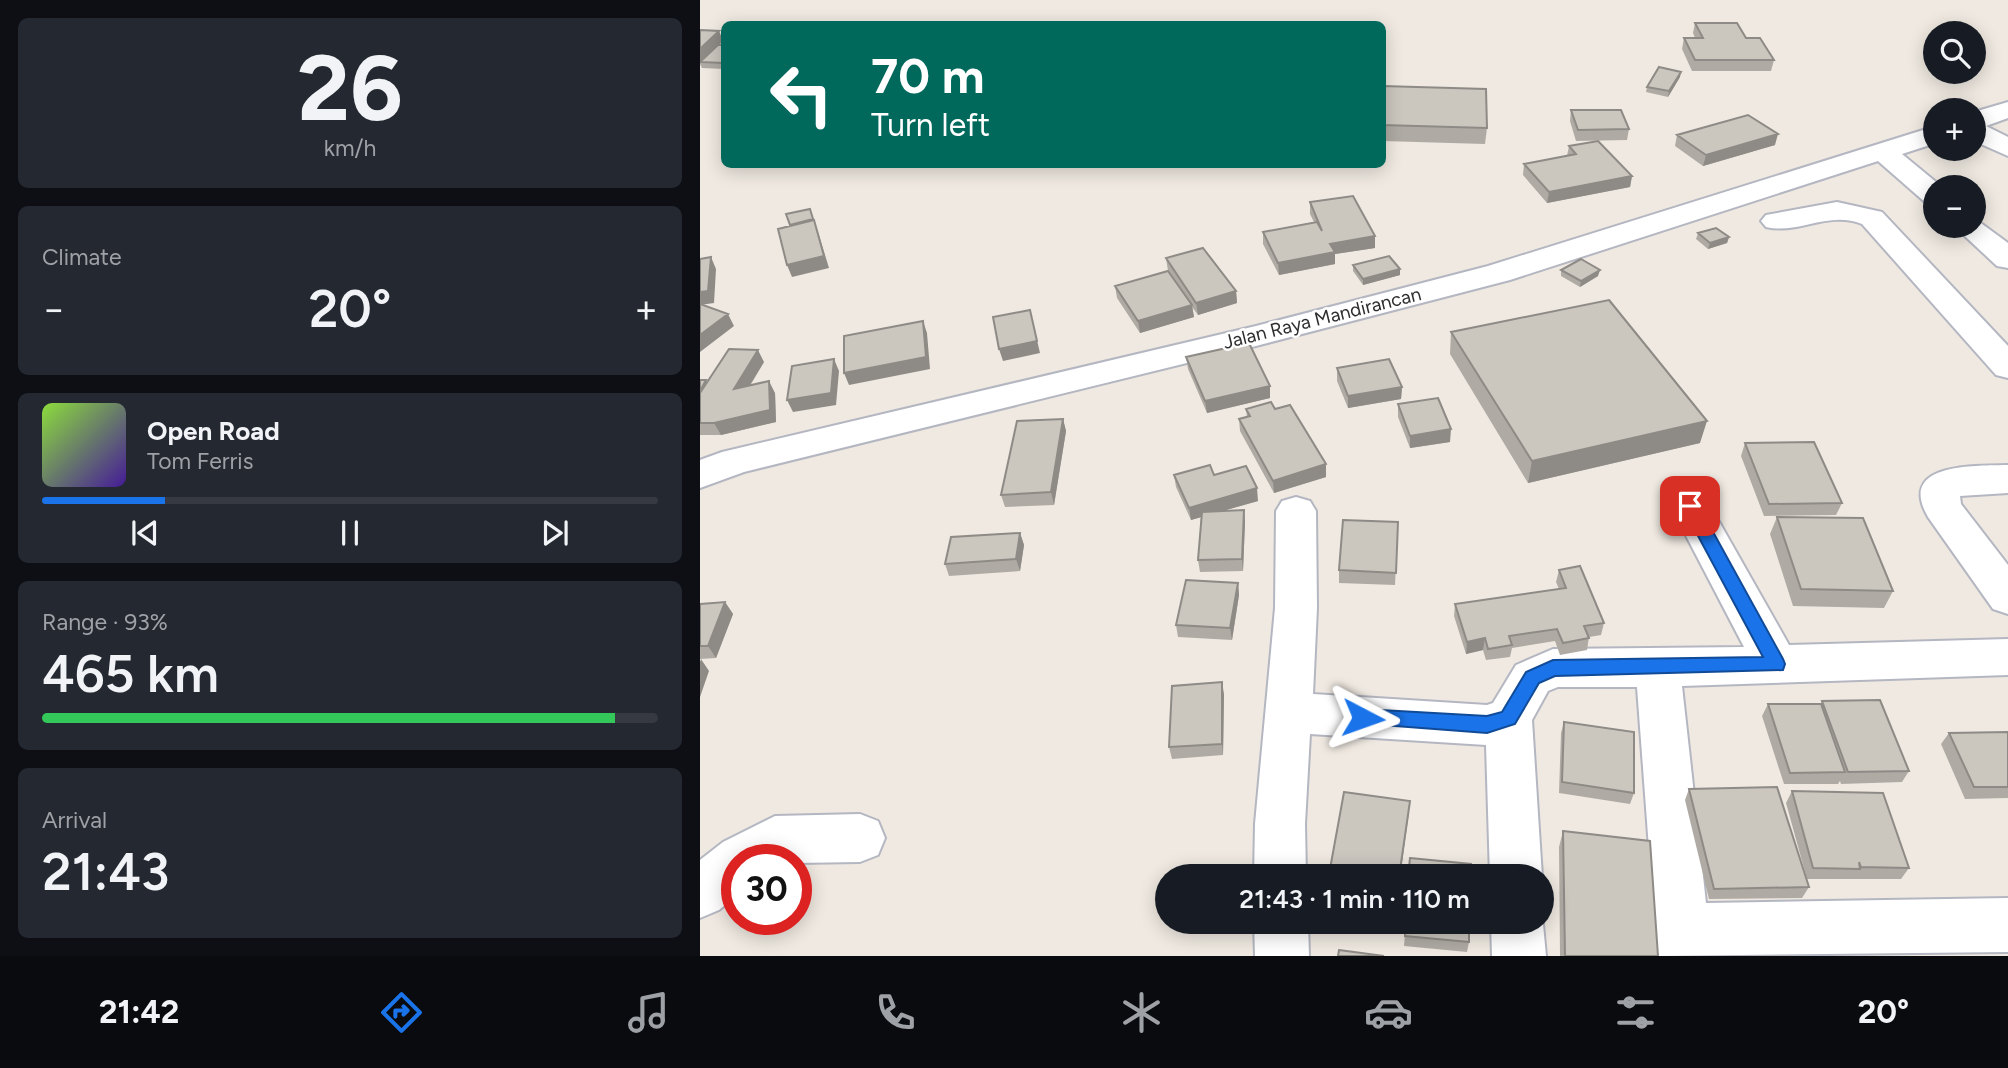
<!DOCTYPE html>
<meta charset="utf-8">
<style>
:root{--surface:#171b24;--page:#242831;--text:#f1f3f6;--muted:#9ea1a6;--line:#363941;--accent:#1a73e8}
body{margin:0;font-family:Figtree,sans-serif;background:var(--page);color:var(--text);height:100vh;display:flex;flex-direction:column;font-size:26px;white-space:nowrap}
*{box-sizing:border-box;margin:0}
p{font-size:23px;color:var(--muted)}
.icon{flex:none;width:38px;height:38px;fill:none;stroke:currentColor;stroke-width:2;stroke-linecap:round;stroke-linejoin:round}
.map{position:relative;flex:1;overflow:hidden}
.details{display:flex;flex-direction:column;gap:18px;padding:18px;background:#0d0f14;width:700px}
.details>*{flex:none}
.guide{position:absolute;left:21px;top:21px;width:665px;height:147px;border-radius:10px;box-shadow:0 4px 18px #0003;background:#00695c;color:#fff;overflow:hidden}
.tools{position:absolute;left:1223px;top:21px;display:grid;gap:14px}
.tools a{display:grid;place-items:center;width:63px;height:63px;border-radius:50%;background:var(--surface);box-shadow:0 4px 18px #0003;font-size:35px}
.speed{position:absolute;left:21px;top:844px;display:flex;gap:14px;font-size:35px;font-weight:700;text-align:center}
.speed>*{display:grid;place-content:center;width:91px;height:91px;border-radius:50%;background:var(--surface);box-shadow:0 4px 18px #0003;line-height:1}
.speed .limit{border:10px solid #d22;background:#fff;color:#111}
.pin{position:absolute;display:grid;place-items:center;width:60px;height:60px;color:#fff;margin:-30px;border-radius:14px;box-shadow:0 4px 10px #0006}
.me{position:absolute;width:77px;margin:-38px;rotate:94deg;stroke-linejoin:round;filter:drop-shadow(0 0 5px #0008)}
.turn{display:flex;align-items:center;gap:24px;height:147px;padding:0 35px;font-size:32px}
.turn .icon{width:91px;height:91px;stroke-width:2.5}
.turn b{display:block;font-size:49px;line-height:60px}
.big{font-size:52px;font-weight:600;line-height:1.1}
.details .widget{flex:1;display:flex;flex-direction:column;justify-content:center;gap:10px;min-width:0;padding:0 24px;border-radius:10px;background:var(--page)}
.details .dial{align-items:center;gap:0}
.dial b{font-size:91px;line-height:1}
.song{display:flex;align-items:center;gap:21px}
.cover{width:84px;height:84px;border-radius:10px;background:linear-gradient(135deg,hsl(90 70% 55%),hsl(260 70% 35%))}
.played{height:7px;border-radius:4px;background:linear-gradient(90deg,var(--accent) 20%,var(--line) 20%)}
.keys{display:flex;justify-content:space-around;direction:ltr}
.heat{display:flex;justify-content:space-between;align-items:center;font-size:38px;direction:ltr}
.charge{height:10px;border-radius:5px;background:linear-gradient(90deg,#34c759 93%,var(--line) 0)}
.trip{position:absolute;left:455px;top:864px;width:399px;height:70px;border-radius:35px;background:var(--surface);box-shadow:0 4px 18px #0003;font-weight:600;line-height:70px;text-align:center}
.dock{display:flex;height:112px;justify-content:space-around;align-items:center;background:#090b0e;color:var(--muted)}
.dock .icon{width:49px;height:49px}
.dock .current{color:var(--accent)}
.dock b{font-size:32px;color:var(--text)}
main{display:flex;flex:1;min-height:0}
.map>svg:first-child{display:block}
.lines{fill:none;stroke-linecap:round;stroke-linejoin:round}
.minor-casing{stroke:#b4b7c1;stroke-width:4}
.minor{fill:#fff;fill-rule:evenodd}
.wall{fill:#afaba4}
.shaded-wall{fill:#8e8b86}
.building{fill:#cbc7bf;stroke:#8e8b86;stroke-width:2}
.route{fill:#1a73e8;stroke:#114b97;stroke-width:2}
.labels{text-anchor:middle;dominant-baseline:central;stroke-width:5;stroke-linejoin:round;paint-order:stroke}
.street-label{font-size:19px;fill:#2e2e2e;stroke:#fff}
</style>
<main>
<section class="details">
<div class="widget dial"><b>26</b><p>km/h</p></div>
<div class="widget"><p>Climate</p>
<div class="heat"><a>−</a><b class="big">20°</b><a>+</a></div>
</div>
<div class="widget">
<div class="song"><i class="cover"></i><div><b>Open Road</b><p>Tom Ferris</p></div></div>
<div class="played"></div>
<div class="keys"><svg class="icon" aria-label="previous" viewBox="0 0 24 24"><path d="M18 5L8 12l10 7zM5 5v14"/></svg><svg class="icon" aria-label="pause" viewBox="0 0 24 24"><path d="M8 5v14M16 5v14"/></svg><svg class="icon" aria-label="next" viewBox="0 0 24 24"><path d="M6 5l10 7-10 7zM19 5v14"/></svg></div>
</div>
<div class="widget"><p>Range · 93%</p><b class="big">465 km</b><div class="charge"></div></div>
<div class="widget"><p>Arrival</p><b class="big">21:43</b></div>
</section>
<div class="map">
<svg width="1308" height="956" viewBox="0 0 1308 956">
<rect width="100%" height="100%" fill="#efe9e1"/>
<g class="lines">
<g class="minor-casing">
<path id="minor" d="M1308 102V118L1286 126 1308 137V156L1274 141V112Z
M1236 126V143L1202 154 1242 187H1236V206L1226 203 1178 161 810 280 556 346 44 472 0 488V460L22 452 556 326 788 266Z
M1137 202 1182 212 1308 346V378L1296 375 1162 224C1129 210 1097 235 1066 227L1061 221 1066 215Z
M1274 218 1308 243V268L1297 266 1254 226H1274Z
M1308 465V493L1260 496 1261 504 1308 565V614L1293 609 1228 517C1196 462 1276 466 1308 465Z
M990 491 1004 495 1089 645 1308 639V675L982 686 1006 903 1308 898V952L957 956 937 687H858L848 691 832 720 842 877V878L790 877 786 745 610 734 605 824 606 877H554L555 824 575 608 576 511 582 501 596 497 610 501 616 511 617 608 613 694 787 705 793 703 816 665 853 649 1044 647 970 505 976 495Z
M160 814 178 821 185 838 178 855 160 862 96 863V859H37V895L19 910 0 918V860L23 842 75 816Z
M842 914 846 956H792L791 922H842Z
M554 922H608L609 956H555Z"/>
</g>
<use href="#minor" class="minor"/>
</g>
<path class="wall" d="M995 23 1046 38 1074 60 1071 71H992L982 49 984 38H995L993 33Z
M0 30 19 31 23 41 19 45H24V69L2 68 0 64Z
M980 77 968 97 946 92 947 87Z
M682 86 787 128 785 144 682 141Z
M871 110 929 129 927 140 876 141 870 121Z
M977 135 1075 145 1003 166 975 146Z
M869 146 932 176 930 187 847 203 823 175 824 164 867 156Z
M610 202 675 248 635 254V264L579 275 563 244V232L614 222 610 214Z
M998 233 1029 237 1027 243 1008 249 996 239Z
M466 258 536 291 537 303 498 315 492 307 494 317 440 333 417 298 415 286 468 271Z
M653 265 700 269V275L663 285 653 271Z
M861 270 898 276 880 287 861 276Z
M751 332 1000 443 828 483 750 354Z
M486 357 570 386V398L507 413 488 369Z
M64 362 50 386 75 393 76 422 21 435H0V380L7 382Z
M637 368 702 387 701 399 648 408 637 381Z
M698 404 750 442 710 448 698 417Z
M546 409 626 464V477L574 493 540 431 539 419 547 417Z
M363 419 366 431 354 505 305 507 301 495Z
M1045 443 1142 503 1136 515 1064 516 1041 456Z
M474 475H514L558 501 522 511 544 510 545 522 543 571 500 572 498 560 501 517 491 520 476 487Z
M1077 517 1193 591 1184 608 1093 606 1070 534Z
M698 522 695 585 639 583V570Z
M320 533 324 545 320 571 249 576 245 564Z
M859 570 904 623 901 635 889 637 887 650 860 655 855 641 812 648 810 657 786 660 783 650 766 654 754 616 755 604 859 589 856 582Z
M538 583 539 595 532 640 478 637 476 625Z
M25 602 33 614 16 658 0 659V604Z
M524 694 523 755 472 759 469 747Z
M1122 701 1209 771 1202 782 1141 784 1140 781 1138 784H1084L1062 716 1068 704H1121Z
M864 722 934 793 930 804 859 793 861 733Z
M1308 732V798L1265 799 1241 744 1249 733Z
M989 789 1109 887 1102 898 1009 899 985 800Z
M1092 791 1209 868 1201 879H1107L1086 803Z
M709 813 700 877H630V869Z
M863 831 958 956H860L859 847Z
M706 922 769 942 767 952 704 946Z"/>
<path class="shaded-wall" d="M19 31 23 41 0 63V49Z
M981 72 980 77 968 97 969 91Z
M1078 134 1075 145 1003 166 1006 155Z
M932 176 930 187 847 203 849 192Z
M110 209 118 232 129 268 92 277 87 265 92 231 90 225Z
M675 236V248L635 254V264L579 275 578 263 630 244Z
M1029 237 1027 243 1008 249 1010 243Z
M11 257 16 269 14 303 0 305V292Z
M700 269V275L663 285V279Z
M900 270 898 276 880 287 881 281Z
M536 291 537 303 498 315 496 303Z
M492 305 494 317 440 333 438 321Z
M330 310 340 353 303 361 299 349Z
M28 314 34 326 0 352V335Z
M223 321 227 333 230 369 149 385 144 373Z
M58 350 64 362 40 401 34 389Z
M134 359 139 371 136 405 93 412 87 400Z
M69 381 75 393 76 422 21 435 14 423Z
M570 386V398L507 413 505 401Z
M702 387 701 399 648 408V396Z
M363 419 366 431 354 505 351 492Z
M1007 421 1000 443 828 483 832 461Z
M751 429 750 442 710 448V436Z
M626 464V477L574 493 573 481Z
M557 488 558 501 491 520 489 508Z
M544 510 545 522 543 571 542 559Z
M320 533 324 545 320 571 316 559Z
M538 583 539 595 532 640 530 628Z
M25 602 33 614 16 658 8 646Z
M785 638 783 650 766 654 767 642Z
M1 659 9 671 0 697V662Z
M522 682 524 694 523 755 522 744Z
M710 801 700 877H699Z"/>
<path class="building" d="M995 23H1037L1046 38H1060L1074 60H995L984 38H1003Z
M0 30 19 31 0 49Z
M18 45H24V63L0 62Z
M959 67 981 72 969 91 947 87Z
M682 86 786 89 787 128 682 125Z
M871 110H921L929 129 878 130Z
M1048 115 1078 134 1006 155 977 135Z
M898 141 932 176 849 192 824 164 876 154 869 146Z
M653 196 675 236 630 244 635 252 578 263 563 232 617 222 622 231 610 202Z
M110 209 113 219 90 225 86 214Z
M114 220 124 256 87 265 78 229Z
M1016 228 1029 237 1010 243 998 233Z
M503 248 536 291 496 303 466 258Z
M689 256 700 269 663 279 653 265Z
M11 257 8 291 0 292V259Z
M881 259 900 270 881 281 861 270Z
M468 271 492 305 438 321 415 286Z
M909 300 1007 421 832 461 751 332Z
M0 304 28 314 0 335Z
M330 310 337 341 299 349 293 317Z
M223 321 226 357 144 373V336Z
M549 343 570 386 505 401 486 357Z
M29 349 58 350 34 389 69 381 70 410 14 423H0V393Z
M134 359 131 393 87 400 92 366Z
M689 359 702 387 648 396 637 368Z
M0 380H6L0 391Z
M738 398 751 429 710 436 698 404Z
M571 402 575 409 590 405 626 464 573 481 539 419 550 416 546 409Z
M363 419 351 492 301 495 317 421Z
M1114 442 1142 503 1069 504 1045 443Z
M510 465 514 475 546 466 557 488 489 508 474 475Z
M544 510 542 559 498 560 502 512Z
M1077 517 1163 518 1193 591 1101 589Z
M643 520 698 522 696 573 639 570Z
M320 533 316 559 245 564 251 537Z
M880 566 904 623 884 626 889 638 863 643 857 629 809 636 812 645 788 649 785 638 767 642 755 604 866 588 859 570Z
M486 580 538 583 530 628 476 625Z
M25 602 8 646H0V604Z
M522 682V744L469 747 472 686Z
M1180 700 1209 771 1148 772 1122 701Z
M1068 704H1121L1145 772 1090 773Z
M864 722 934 732V793L862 782Z
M1308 732V787H1274L1249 733Z
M1077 787 1109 887 1014 889 989 789Z
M1092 791 1183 793 1209 868 1161 867 1159 862 1160 869 1113 868Z
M644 792 710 801 699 877H683L630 869Z
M863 831 950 841 958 956H865Z
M710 858 771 864V877H708Z
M706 922H769V942L705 936Z
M639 950 684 956H638Z"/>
<path class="route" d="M990 500 996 501 1083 659 1085 664 1083 670 855 676 839 683 815 724 787 733 656 723 653 718 656 712 663 709 787 716 802 712 826 672 853 660 1063 657 982 506Z"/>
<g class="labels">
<g class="street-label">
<text transform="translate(622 318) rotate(-14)">Jalan Raya Mandirancan</text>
</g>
</g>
</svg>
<div class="tools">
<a><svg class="icon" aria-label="search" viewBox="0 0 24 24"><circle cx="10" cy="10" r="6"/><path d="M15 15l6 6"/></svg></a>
<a>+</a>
<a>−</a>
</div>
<div class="speed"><div class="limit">30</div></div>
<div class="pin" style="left:990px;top:506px;background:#d93025"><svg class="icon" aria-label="arrive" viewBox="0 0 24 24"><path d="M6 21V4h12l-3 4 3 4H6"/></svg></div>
<svg class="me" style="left:663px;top:718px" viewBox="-20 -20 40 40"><path d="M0-17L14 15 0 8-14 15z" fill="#1a73e8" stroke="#fff" stroke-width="4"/></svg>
<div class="trip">21:43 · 1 min · 110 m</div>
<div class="guide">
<div class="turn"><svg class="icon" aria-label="left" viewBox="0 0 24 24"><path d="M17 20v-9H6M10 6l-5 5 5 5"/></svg><div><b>70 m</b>Turn left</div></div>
</div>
</div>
</main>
<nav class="dock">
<b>21:42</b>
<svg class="icon current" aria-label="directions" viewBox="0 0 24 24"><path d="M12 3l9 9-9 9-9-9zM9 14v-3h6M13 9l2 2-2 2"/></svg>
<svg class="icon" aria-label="music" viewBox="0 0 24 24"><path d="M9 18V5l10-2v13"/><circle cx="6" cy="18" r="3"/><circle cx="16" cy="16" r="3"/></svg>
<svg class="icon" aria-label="phone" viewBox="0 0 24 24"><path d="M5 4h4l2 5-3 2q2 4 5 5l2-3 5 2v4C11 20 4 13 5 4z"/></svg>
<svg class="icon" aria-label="climate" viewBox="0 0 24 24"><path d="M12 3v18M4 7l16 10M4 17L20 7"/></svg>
<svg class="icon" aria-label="car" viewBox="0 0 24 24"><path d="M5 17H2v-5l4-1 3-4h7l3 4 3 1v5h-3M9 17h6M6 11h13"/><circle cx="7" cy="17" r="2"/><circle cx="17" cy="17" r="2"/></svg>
<svg class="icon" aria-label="filters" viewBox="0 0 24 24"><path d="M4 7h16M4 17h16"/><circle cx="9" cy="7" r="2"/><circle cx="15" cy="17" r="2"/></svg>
<b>20°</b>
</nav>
